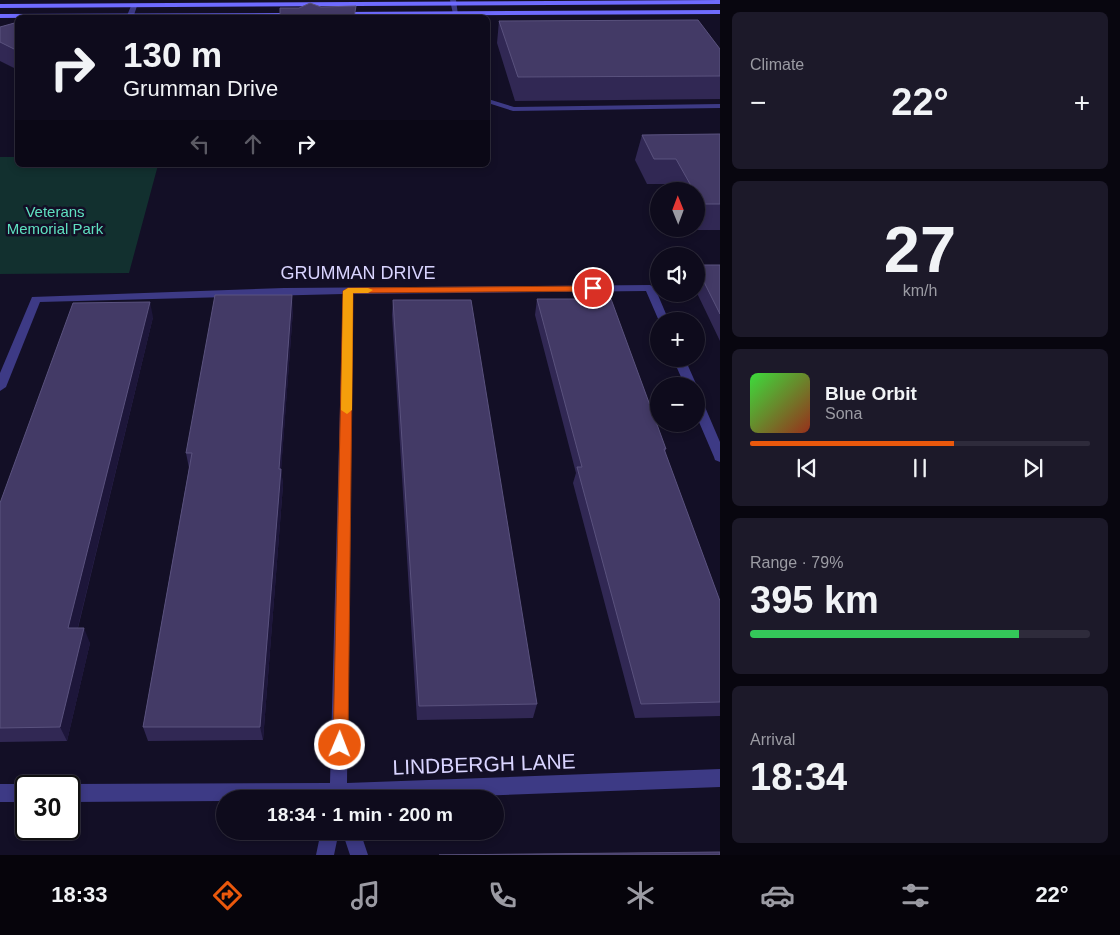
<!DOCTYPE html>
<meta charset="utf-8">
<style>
:root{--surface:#0e0b1c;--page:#1c1929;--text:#f1f3f6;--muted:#9b9ba3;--line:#2e2b3b;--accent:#ea580c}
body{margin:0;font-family:Helvetica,sans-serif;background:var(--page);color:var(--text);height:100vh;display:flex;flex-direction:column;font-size:19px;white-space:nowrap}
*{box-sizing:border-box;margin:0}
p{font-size:16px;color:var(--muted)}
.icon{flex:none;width:28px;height:28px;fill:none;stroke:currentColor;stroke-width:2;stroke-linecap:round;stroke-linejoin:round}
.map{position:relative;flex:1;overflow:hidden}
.panel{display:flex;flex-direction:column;gap:12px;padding:12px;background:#08060f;width:400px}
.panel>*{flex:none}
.top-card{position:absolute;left:15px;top:15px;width:475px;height:152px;border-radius:8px;box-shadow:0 2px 8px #0003,0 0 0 1px var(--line);background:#0e0b1c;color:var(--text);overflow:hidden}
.needle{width:32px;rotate:359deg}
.tools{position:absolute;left:650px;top:182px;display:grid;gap:10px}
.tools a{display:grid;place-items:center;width:55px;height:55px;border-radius:50%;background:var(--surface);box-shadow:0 2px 8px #0003,0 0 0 1px var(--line);font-size:25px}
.speed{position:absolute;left:15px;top:775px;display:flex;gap:10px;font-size:25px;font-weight:700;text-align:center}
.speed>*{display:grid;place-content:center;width:65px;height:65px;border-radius:50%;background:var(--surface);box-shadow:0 2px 8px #0003,0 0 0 1px var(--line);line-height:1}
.speed .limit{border:2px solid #111;border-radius:8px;background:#fff;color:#111}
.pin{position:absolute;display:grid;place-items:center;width:42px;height:42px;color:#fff;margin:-21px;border:2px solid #fff;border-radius:50%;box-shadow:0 1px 5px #0007}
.me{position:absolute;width:55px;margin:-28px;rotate:1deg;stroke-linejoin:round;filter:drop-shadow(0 0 4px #0008)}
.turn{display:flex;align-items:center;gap:18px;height:105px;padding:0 25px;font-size:22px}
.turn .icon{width:65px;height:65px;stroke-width:2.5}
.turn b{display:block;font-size:35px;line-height:42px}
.lanes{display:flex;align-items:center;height:48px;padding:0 25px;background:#0003;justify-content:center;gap:25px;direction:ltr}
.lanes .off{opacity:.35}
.big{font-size:38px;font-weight:700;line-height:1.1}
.panel .card{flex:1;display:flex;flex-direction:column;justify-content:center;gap:8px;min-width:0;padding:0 18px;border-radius:8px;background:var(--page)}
.panel .dial{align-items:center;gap:0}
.dial b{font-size:65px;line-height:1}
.song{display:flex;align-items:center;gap:15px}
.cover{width:60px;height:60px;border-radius:8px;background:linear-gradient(135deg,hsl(120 70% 55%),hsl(10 70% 35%))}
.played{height:5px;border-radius:2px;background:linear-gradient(90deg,var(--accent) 60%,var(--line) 60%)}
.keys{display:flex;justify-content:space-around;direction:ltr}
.heat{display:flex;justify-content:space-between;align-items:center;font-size:28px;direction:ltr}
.charge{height:8px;border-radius:4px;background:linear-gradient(90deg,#34c759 79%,var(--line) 0)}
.trip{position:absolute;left:216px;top:790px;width:288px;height:50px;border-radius:25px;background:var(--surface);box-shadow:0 2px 8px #0003,0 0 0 1px var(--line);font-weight:700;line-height:50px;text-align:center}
.tabs{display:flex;height:80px;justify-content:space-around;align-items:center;background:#06040b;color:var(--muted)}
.tabs .icon{width:35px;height:35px}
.tabs .active{color:var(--accent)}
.tabs b{font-size:22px;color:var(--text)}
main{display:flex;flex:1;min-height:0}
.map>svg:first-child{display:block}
.green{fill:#12302f}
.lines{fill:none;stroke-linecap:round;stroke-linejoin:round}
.lane{fill:#3d3a85;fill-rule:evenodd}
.street{fill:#3d3a85;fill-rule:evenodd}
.secondary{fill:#6f6bff;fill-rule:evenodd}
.wall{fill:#312854}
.shaded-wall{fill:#1d163a}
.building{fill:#433a66;stroke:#5a527e}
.route{fill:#ea580c;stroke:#983908}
.slow{fill:#f59e0b}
.labels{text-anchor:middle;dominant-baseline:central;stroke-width:5;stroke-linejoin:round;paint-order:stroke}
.far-park-label{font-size:15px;fill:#5fe0c0;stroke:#130f26}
.street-label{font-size:18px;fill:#d9d4ff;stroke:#130f26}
.near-street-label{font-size:21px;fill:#d9d4ff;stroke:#130f26}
</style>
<main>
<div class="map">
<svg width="720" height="855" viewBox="0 0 720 855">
<rect width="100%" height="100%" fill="#130f26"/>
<path class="green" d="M0 157H17L18 165H158L129 273 0 274Z"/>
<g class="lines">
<path class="lane" d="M450 0H456L458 15 453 14Z
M488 99 514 107 720 104V108L513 111 488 103Z"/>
<path class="street" d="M134 4 137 6 133 18H126L131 6Z
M650 285 655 288 669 321H659L646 291 353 294 347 783 720 769V787L396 799H225V801L69 802V786H64L69 784 330 783 343 294 40 302 6 387 0 391V373L32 297 284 288Z
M673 359H685L697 386 696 387 685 386Z
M696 396 702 400 720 442V462L715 460 714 457 696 415Z
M0 784H26L31 786H26V802H0Z
M321 831H339L334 855H316Z
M342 831H360L368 855H350Z"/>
<path class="secondary" d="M720 0V4L0 8V4Z
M720 10V14L340 16 337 14 340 12Z
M295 13 297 14V16L0 18V14Z"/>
</g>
<path class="wall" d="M499 21 720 76V99L515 101 497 43Z
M18 22V70L0 61V27Z
M720 134V230H692V229H696V191H672L668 184H647L635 160 642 135Z
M696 265H720V341L696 291Z
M537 299 666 449 665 452 720 601V716L635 718 573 483 576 473 535 315Z
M393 300 537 704 533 718 417 720 392 315Z
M293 310 281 469 283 485 263 740 148 741 143 727 189 468 186 453Z
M153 317 78 628 90 643 67 741 0 742V503Z"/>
<path class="shaded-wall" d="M292 295 293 310 280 485 279 469Z
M150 302 153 317 74 643 68 628Z
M281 469 283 485 263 740 260 727Z
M84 628 90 643 67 741 60 727Z"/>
<path class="building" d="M310 3 321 7 356 6 354 18H184V17L280 15V8H299Z
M39 15 44 18H32Z
M698 20 720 49V76L518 77 499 21Z
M18 22V51L0 42V27Z
M720 134V204H700L696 196V191H694L676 159H654L642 135Z
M696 265H720V314L696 266Z
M215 295H292L279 469H281L260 727H143L192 453H186Z
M537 299H611L666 449H664L720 601V702L641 704 577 467H582Z
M393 300H471L537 704 419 706Z
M150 302 68 628H84L60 727 0 728V503L73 303Z
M720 852V855H439Z"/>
<path class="route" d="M593 286H597V291L353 293 348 745 346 750 340 752 335 750 333 745 343 291 348 288Z"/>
<path class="slow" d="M348 288H368L373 290 368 293H353L352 410 347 414 341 410 343 291Z"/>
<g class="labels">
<g class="far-park-label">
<text x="55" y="211">Veterans<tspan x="55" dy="17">Memorial Park</tspan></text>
</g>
<g class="street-label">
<text x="358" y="273">GRUMMAN DRIVE</text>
</g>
<g class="near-street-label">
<text transform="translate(484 764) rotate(-2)">LINDBERGH LANE</text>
</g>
</g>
</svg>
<div class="tools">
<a><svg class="needle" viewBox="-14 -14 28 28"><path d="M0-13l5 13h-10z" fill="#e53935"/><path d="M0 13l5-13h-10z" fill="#9b9ba3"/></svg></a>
<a><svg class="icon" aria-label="sound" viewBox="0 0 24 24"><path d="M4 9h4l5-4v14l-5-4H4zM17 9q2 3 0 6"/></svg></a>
<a>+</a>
<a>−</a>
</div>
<div class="speed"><div class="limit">30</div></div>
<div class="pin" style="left:593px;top:288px;background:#d93025"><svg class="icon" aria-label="arrive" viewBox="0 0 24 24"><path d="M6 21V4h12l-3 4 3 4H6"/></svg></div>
<svg class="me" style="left:340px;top:745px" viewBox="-20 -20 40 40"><circle r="17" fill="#ea580c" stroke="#fff" stroke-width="3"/><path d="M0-11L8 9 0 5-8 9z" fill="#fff"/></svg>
<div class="trip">18:34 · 1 min · 200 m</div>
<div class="top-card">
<div class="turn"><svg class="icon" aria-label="right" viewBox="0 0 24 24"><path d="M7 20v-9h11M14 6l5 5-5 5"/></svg><div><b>130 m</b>Grumman Drive</div></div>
<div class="lanes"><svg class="icon off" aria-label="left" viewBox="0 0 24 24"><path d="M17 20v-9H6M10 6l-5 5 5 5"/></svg><svg class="icon off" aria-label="ahead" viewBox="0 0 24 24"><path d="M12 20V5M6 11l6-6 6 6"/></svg><svg class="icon" aria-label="right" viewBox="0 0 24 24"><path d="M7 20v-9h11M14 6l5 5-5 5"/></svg></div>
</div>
</div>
<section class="panel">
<div class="card"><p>Climate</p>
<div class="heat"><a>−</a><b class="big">22°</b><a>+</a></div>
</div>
<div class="card dial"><b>27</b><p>km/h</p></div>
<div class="card">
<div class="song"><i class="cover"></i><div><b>Blue Orbit</b><p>Sona</p></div></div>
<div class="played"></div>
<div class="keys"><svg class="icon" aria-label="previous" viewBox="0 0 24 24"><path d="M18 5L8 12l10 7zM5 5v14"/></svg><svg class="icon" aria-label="pause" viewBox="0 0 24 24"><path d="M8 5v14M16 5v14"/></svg><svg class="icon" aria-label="next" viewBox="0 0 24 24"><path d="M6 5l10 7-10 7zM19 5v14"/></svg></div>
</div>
<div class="card"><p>Range · 79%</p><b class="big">395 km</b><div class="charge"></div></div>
<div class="card"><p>Arrival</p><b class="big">18:34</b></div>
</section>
</main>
<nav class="tabs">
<b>18:33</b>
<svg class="icon active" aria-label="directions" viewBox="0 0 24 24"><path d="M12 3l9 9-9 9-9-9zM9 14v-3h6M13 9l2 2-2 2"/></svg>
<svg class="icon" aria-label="music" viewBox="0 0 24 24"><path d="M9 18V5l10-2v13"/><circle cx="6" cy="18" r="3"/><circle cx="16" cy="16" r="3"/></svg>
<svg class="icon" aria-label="phone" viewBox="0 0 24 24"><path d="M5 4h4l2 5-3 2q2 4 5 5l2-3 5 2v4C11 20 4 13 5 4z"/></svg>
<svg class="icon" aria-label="climate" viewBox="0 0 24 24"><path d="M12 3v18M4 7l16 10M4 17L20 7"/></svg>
<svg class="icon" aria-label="car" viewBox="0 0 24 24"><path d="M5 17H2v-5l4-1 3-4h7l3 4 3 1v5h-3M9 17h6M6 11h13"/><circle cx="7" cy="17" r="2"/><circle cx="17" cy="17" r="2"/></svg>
<svg class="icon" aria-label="filters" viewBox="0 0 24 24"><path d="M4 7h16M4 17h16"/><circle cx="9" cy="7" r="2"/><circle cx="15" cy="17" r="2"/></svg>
<b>22°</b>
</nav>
